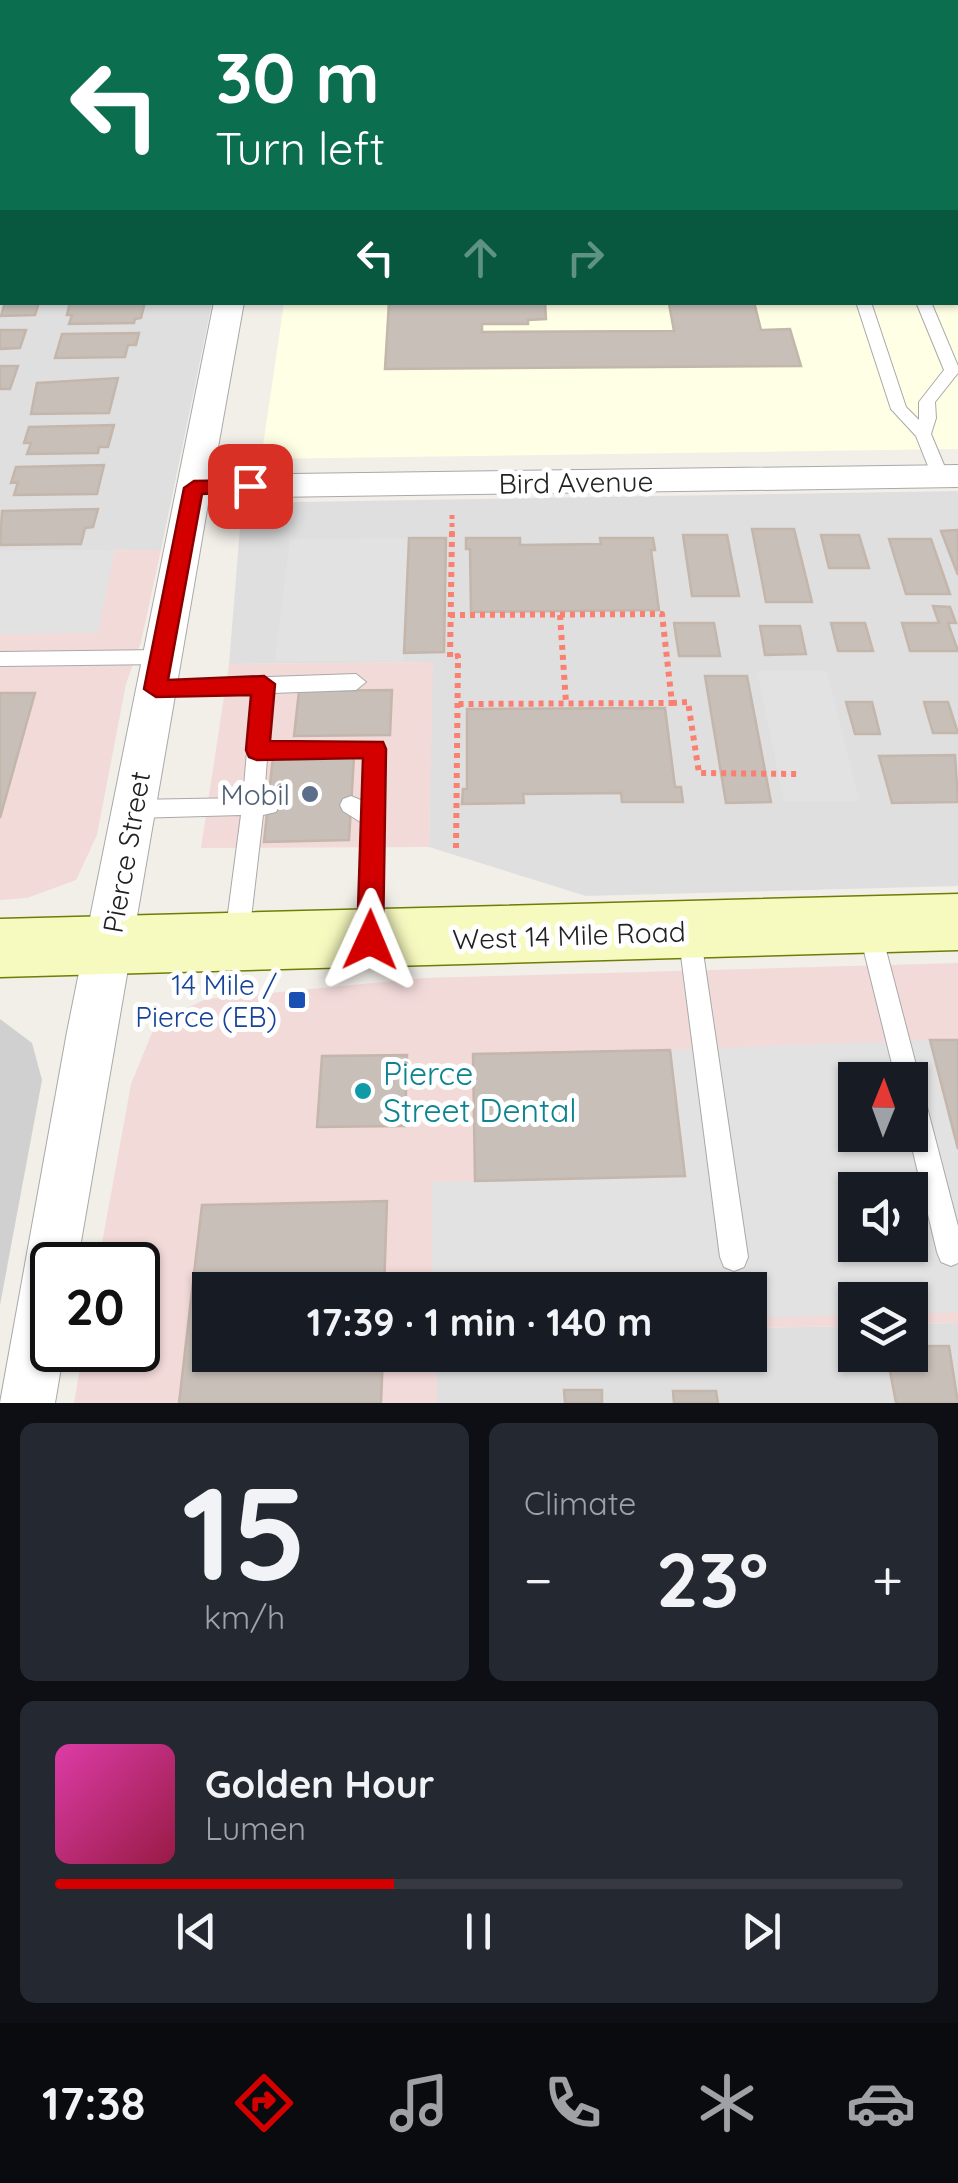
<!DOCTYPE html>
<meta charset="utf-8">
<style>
:root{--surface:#171b24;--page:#242831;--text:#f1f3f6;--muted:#9ea1a6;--line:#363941;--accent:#d40000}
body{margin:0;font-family:Quicksand,sans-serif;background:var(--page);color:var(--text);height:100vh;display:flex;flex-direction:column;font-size:38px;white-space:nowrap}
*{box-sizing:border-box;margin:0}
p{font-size:32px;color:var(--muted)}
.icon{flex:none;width:55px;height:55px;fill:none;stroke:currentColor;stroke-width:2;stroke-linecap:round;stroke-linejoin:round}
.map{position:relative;height:1403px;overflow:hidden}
.panel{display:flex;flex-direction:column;gap:20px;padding:20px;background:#0d0f14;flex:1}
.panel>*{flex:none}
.top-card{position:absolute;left:0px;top:0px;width:960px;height:305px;box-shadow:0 2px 8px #0004;background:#0b6e4f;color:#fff;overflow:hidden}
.needle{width:65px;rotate:1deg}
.controls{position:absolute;left:838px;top:1062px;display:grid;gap:20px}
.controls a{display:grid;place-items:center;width:90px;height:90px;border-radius:0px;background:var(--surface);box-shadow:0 2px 8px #0004;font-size:50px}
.speed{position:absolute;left:30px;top:1242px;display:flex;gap:20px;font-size:50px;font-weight:700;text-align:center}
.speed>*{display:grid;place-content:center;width:130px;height:130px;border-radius:50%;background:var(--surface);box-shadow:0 2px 8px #0004;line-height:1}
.speed .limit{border:5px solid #111;border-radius:15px;background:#fff;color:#111}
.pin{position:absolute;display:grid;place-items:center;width:85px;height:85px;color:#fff;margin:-42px;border-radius:20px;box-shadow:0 5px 15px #0006}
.me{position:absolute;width:110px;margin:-55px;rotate:1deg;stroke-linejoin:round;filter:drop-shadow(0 0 8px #0008)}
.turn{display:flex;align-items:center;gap:35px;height:210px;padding:0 50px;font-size:45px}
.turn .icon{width:130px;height:130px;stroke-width:2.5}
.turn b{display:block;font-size:70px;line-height:85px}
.lanes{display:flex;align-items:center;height:95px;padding:0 50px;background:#0003;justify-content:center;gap:50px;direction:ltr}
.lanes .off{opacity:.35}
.big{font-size:75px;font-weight:800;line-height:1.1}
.panel .widget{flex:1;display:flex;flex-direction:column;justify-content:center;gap:15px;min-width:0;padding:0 35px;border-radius:15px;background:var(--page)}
.panel .dial{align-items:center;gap:0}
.dial b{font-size:130px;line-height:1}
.song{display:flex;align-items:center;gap:30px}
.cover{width:120px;height:120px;border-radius:15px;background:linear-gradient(135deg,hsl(320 70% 55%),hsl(340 70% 35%))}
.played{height:10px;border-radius:5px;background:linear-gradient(90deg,var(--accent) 40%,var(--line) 40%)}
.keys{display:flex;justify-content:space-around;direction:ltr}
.heat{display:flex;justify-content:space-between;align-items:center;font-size:55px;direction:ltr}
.panel .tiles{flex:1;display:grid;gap:20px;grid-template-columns:1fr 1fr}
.widget:last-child{grid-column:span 2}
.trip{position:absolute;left:192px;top:1272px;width:575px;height:100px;border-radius:0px;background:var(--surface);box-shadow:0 2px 8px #0004;font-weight:800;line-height:100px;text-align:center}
.tab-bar{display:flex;height:160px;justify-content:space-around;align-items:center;background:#090b0e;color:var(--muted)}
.tab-bar .icon{width:70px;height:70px}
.tab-bar .selected{color:var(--accent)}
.tab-bar b{font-size:45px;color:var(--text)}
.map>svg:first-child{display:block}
.residential{fill:#e0dfdf}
.commercial{fill:#f2dad9;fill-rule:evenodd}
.education{fill:#ffffe5}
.religious{fill:#d0d0d0}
.parking{fill:#e2e2e2;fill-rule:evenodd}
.building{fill:#c7bfb8;stroke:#c4b6ab;stroke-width:2.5}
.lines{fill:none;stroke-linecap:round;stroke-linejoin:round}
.lane-casing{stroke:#a9a9a9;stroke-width:2}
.street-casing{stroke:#a9a9a9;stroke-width:2}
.secondary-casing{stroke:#707d05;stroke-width:3}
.path-far2{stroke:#fa8072;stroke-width:4;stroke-dasharray:2.5 2.5;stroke-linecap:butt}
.path-far1{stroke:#fa8072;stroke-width:5;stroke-dasharray:4 4;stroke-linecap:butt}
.path{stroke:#fa8072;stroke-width:6;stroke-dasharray:5 5;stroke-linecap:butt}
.lane{fill:#fff;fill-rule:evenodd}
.street{fill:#fff;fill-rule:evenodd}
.secondary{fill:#f7fabf;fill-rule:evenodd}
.route{fill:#d40000;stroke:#8a0000;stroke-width:2.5}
.service-dot{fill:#5c6f8a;stroke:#fff;stroke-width:4}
.transit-dot{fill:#1a4fb4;stroke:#fff;stroke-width:4}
.culture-dot{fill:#0f9aa8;stroke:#fff;stroke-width:4}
.labels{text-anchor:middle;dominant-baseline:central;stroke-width:10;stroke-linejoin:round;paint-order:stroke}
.street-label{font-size:28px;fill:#222;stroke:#fff}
.service-label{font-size:28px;fill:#4e5e75;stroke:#fff;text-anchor:end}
.transit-label{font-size:28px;fill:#164399;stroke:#fff;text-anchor:end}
.near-culture-label{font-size:32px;fill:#0d838f;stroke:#fff;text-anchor:start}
</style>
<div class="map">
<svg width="958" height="1403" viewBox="0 0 958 1403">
<rect width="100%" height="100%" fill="#f2efe9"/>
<path class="residential" d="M0 0H278L2 2V302L212 303 161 550 0 551Z
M958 491V886L586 896 429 847 432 662 229 664 242 503Z
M958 1323V1403H437V1355H750V1328L855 1326V1355H910V1324Z"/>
<path class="commercial" d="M161 550 141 642 126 684 97 835 76 880 27 898 0 900V551Z
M433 662 429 847 201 848 229 664Z
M958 963V1323L910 1324V1300H855V1326L750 1328V1290H210V1355H437V1403H74L83 1350H138V1265H98L131 1084 156 1023 206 999 424 978ZM855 1080H910V1135H855ZM855 1190H910V1245H855Z"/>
<path class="education" d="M330 0H958V449L261 459 284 303 958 302V2Z"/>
<path class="religious" d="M0 1019 32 1043 42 1080 0 1305Z"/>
<path class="parking" d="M409 538 404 661H275L290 539Z
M115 550 98 633 0 634V551Z
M757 671H827L859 801H784Z
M930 1040 958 1149V1312L910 1314V1300H855V1315L750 1318V1290H432V1182L685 1176 670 1050ZM855 1080H910V1135H855ZM855 1190H910V1245H855Z"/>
<path class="building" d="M5 302H39L35 315 1 316Z
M70 302H145L141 318 135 319 134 323 69 324 72 315H67Z
M389 302H545L546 319 528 320V324H482V332L674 331 669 304 754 302 761 330 790 329 801 366 385 369Z
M0 330H26L20 348 0 349Z
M139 333 136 345H128L125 357 55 358 62 334Z
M0 366H18L10 389H0Z
M118 378 109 413 31 414 37 383Z
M114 425 108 447H99L98 453 27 454 31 443H24L29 427Z
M104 465 97 494 14 495 18 482 11 483 16 467Z
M98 509 93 527 85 528 81 544 0 545 2 511Z
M752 529H794L812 602H766Z
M958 530V575L941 531Z
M683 535H727L739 596H692Z
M821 535H859L869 568H829Z
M409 538H446L444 652 404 653Z
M466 538H520V545L601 544 600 538H653L655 550H651L659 610 471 612 470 549H466Z
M889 539H931L950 594H906Z
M933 606 950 607 956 623H948L958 651H910L902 623H939Z
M674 623H714L720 656H679Z
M831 623H865L873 651H838Z
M760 626H800L806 654 765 655Z
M705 676H747L771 802 726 803Z
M392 690 390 735 294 736 299 691Z
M0 693H35L0 818Z
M846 702H872L880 734H855Z
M924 702H948L958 733H933Z
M665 708 675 787H681L683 802H622L621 793 523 794 524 803 462 804 463 789H467V709Z
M955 755 958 802 892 803 879 756Z
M273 756H354L349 840 264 842Z
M930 1040H958V1149Z
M670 1050 685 1176 475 1181 473 1054Z
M407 1055 405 1126 317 1127 322 1056Z
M387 1201 384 1290H210V1355H383L381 1403H179L202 1205Z
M910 1346H949L958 1403H896L887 1355H910Z
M564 1390H602V1403H565Z
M673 1391H716L718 1403H674Z"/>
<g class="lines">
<g class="lane-casing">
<path id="lane" d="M856 302H871L906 407 919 420V402L944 370 916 302H931L958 366V373L935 402 936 418 931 434 949 477 946 481H934L916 436 891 409Z
M162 650 172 657 162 664 0 666V652Z
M356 674 366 682 356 690 272 693 268 743H382L385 749 382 936 378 943 370 946 362 943 358 936 362 823 343 811 340 805 343 799 351 796 363 801 364 757 267 759 264 797 276 800 279 806 276 812 263 815 249 936 245 943 237 946 229 943 225 936 241 815 133 818 125 815 122 809 125 803 133 800 243 798 252 693 155 697 148 694 145 689 148 684 155 681Z
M869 917 877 920 880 927 958 1226V1263L951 1266 941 1262 937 1252 909 1135 910 1080H896L858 927 861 920Z
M689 922 697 925 700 932 748 1257 744 1267 734 1271 724 1267 720 1257 678 932 681 925Z"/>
</g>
<g class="street-casing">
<path id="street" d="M279 0H301V2H279Z
M0 54H2V68H0Z
M214 302H244L213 475 958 465V487L209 498 77 1265H52V1350H64L55 1403H0L67 1032Z"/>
</g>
<g class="secondary-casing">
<path id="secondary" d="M958 894V950L0 977V919Z"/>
</g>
<path class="path-far2" d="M380 0 387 2
M360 2 369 0"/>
<path class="path-far1" d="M452 535V514"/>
<path class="path" d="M452 532 450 657 458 656 456 850
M450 615 662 614 672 703 457 704
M560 615 566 703
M672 703 688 702 699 773 797 774"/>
<use href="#lane" class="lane"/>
<use href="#street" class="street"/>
<use href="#secondary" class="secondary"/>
</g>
<path class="route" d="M250 480 260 486 257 491 202 494 168 680 264 676 275 684 270 741 383 742 386 749 383 940 379 949 370 952 360 949 357 940 363 758 257 760 249 757 246 750 251 695 156 697 144 689 184 488 194 481Z"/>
<circle class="service-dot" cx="310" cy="794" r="10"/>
<rect class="transit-dot" x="287" y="990" width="20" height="20" rx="5"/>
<circle class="culture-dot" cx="363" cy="1091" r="10"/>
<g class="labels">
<g class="street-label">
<text transform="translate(576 482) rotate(-1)">Bird Avenue</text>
<text transform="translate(126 852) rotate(-80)">Pierce Street</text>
<text transform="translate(569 935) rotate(-2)">West 14 Mile Road</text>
</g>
<g class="service-label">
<text x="290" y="794">Mobil</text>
</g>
<g class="transit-label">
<text x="277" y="984">14 Mile /<tspan x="277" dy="32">Pierce (EB)</tspan></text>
</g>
<g class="near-culture-label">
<text x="383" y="1073">Pierce<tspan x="383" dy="37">Street Dental</tspan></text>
</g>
</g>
</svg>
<div class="controls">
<a><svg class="needle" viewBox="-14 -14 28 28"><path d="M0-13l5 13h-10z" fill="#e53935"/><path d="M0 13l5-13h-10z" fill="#9ea1a6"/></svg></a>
<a><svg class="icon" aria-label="sound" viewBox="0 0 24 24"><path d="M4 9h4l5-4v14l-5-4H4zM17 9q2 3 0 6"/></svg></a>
<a><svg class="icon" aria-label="layers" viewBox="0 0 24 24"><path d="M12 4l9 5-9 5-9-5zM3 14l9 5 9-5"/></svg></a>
</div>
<div class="speed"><div class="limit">20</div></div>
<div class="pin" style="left:250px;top:486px;background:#d93025"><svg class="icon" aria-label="arrive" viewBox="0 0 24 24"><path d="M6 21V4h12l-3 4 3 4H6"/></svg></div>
<svg class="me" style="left:370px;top:940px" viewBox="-20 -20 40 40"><path d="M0-17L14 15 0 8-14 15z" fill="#d40000" stroke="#fff" stroke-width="4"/></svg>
<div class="trip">17:39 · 1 min · 140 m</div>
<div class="top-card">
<div class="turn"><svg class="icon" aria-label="left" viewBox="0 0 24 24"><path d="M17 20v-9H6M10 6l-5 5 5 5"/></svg><div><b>30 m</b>Turn left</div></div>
<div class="lanes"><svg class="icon" aria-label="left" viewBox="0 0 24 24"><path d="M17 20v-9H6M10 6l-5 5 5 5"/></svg><svg class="icon off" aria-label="ahead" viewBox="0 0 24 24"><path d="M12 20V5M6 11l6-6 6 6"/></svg><svg class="icon off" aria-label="right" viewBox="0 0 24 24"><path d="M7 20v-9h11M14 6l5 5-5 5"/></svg></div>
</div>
</div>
<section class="panel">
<div class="tiles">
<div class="widget dial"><b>15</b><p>km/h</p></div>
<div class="widget"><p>Climate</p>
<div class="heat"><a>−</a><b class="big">23°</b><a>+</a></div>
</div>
<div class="widget">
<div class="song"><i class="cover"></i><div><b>Golden Hour</b><p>Lumen</p></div></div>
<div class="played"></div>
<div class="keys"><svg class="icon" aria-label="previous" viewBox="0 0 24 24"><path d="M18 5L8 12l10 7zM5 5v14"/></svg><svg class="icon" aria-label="pause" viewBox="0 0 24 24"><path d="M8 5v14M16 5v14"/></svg><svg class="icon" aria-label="next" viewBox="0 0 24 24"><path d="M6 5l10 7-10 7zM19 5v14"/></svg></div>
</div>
</div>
</section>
<nav class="tab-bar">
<b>17:38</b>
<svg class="icon selected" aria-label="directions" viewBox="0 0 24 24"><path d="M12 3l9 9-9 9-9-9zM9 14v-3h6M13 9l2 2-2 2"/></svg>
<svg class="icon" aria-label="music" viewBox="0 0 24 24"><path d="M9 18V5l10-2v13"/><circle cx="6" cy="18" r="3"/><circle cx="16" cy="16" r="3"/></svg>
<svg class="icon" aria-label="phone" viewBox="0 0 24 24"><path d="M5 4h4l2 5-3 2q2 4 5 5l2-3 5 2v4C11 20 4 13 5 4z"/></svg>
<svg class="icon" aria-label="climate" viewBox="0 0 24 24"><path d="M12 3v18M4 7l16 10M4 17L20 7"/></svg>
<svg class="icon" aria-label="car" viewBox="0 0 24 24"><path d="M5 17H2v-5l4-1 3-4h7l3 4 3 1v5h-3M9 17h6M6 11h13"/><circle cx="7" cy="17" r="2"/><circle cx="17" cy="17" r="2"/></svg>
</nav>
